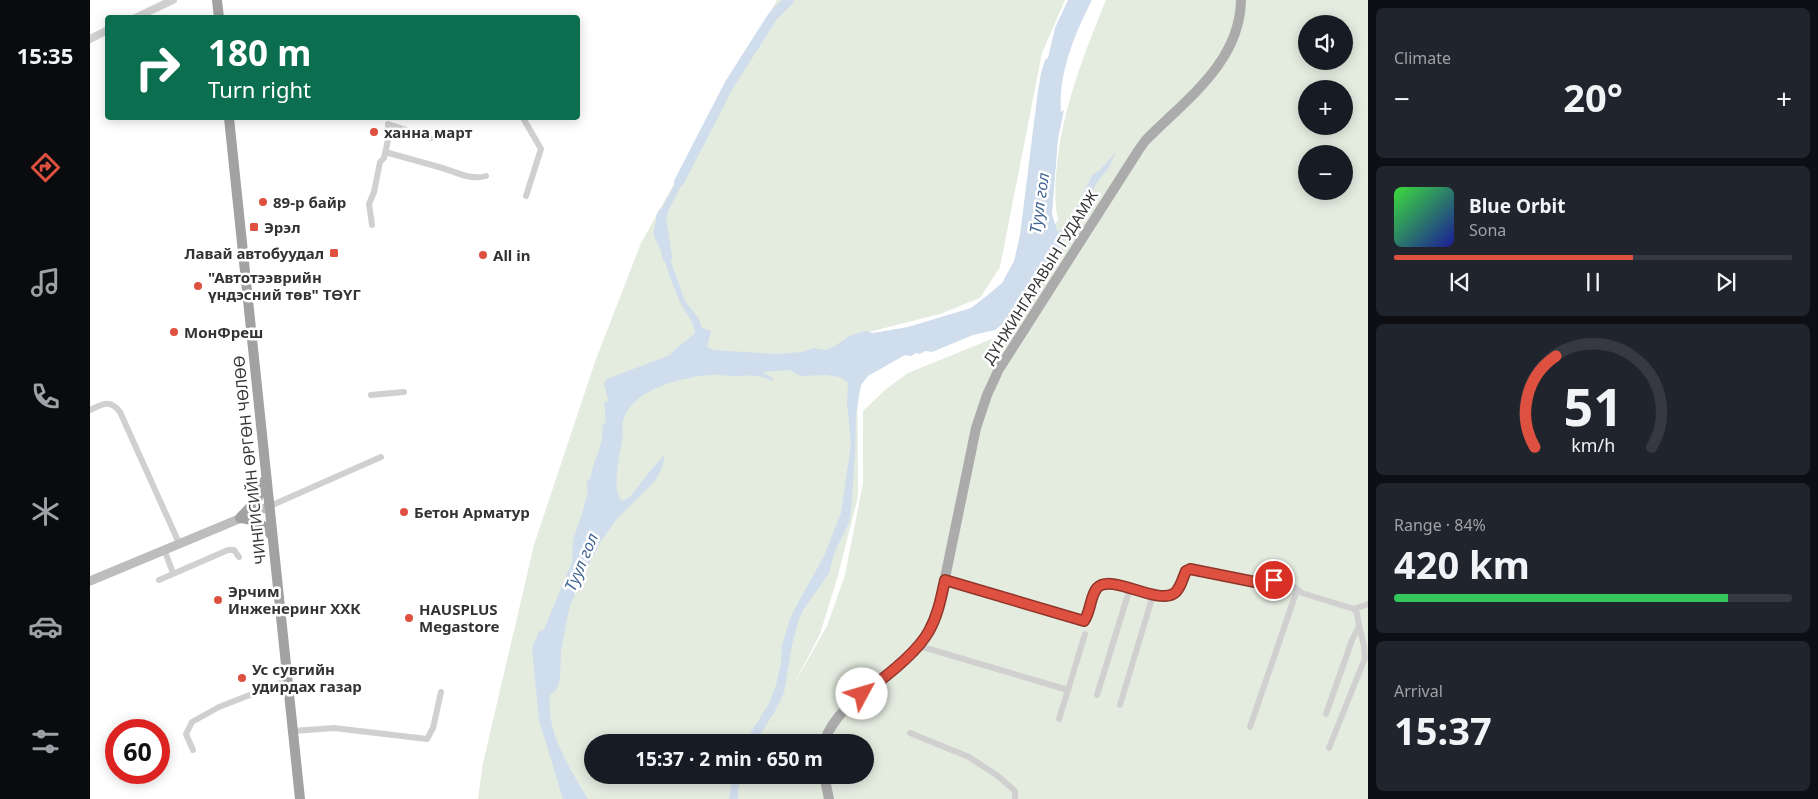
<!DOCTYPE html>
<meta charset="utf-8">
<style>
:root{--surface:#171b24;--page:#20242c;--text:#f1f3f6;--muted:#9ea1a6;--line:#363941;--accent:#de5040}
body{margin:0;font-family:"Noto Sans",sans-serif;background:var(--page);color:var(--text);height:100vh;display:flex;flex-direction:column;font-size:19px;white-space:nowrap}
*{box-sizing:border-box;margin:0}
p{font-size:16px;color:var(--muted)}
.icon{flex:none;width:28px;height:28px;fill:none;stroke:currentColor;stroke-width:2;stroke-linecap:round;stroke-linejoin:round}
.map{position:relative;flex:1;overflow:hidden}
.drawer{display:flex;flex-direction:column;gap:8px;padding:8px;background:#0d0f14;width:450px}
.drawer>*{flex:none}
.top-card{position:absolute;left:15px;top:15px;width:475px;height:105px;border-radius:5px;box-shadow:0 2px 12px #0003;background:#0b6e4f;color:#fff;overflow:hidden}
.buttons{position:absolute;left:1208px;top:15px;display:grid;gap:10px}
.buttons a{display:grid;place-items:center;width:55px;height:55px;border-radius:50%;background:var(--surface);box-shadow:0 2px 12px #0003;font-size:25px}
.speed{position:absolute;left:15px;top:719px;display:flex;gap:10px;font-size:25px;font-weight:700;text-align:center}
.speed>*{display:grid;place-content:center;width:65px;height:65px;border-radius:50%;background:var(--surface);box-shadow:0 2px 12px #0003;line-height:1}
.speed .limit{border:8px solid #d22;background:#fff;color:#111}
.pin{position:absolute;display:grid;place-items:center;width:42px;height:42px;color:#fff;margin:-21px;border:2px solid #fff;border-radius:50%;box-shadow:0 1px 5px #0007}
.me{position:absolute;width:55px;margin:-28px;rotate:51deg;stroke-linejoin:round;filter:drop-shadow(0 0 4px #0008)}
.turn{display:flex;align-items:center;gap:18px;height:105px;padding:0 20px;font-size:22px}
.turn .icon{width:65px;height:65px;stroke-width:2.5}
.turn b{display:block;font-size:35px;line-height:42px}
.big{font-size:38px;font-weight:700;line-height:1.1}
.drawer .tile{flex:1;display:flex;flex-direction:column;justify-content:center;gap:8px;min-width:0;padding:0 18px;border-radius:8px;background:var(--page)}
.drawer .dial{align-items:center;gap:0}
.dial svg{height:130px;overflow:visible;fill:none;stroke:var(--line);stroke-width:7;stroke-linecap:round;text-anchor:middle}
.dial text{fill:var(--text);stroke:none}
.song{display:flex;align-items:center;gap:15px}
.cover{width:60px;height:60px;border-radius:8px;background:linear-gradient(135deg,hsl(120 70% 55%),hsl(240 70% 35%))}
.played{height:5px;border-radius:2px;background:linear-gradient(90deg,var(--accent) 60%,var(--line) 60%)}
.keys{display:flex;justify-content:space-around;direction:ltr}
.heat{display:flex;justify-content:space-between;align-items:center;font-size:28px;direction:ltr}
.charge{height:8px;border-radius:4px;background:linear-gradient(90deg,#34c759 84%,var(--line) 0)}
.trip{position:absolute;left:494px;top:734px;width:290px;height:50px;border-radius:25px;background:var(--surface);box-shadow:0 2px 12px #0003;font-weight:700;line-height:50px;text-align:center}
main{display:flex;flex:1;min-height:0}
.tab-bar{display:flex;flex-direction:column;width:90px;justify-content:space-around;align-items:center;background:#090b0e;color:var(--muted)}
.tab-bar .icon{width:35px;height:35px}
.tab-bar .on{color:var(--accent)}
.tab-bar b{font-size:22px;color:var(--text)}
.map>svg:first-child{display:block}
.green{fill:#e4ebdf;fill-rule:evenodd}
.water{fill:#d0dded}
.lines{fill:none;stroke-linecap:round;stroke-linejoin:round}
.river{stroke:#d0dded;stroke-width:10}
.minor{stroke:#d0d0d0;stroke-width:6}
.tertiary{stroke:#d0d0d0;stroke-width:8}
.secondary{stroke:#bdbdbd;stroke-width:9}
.primary{stroke:#ababab;stroke-width:10}
.trunk{stroke:#a2a2a2;stroke-width:10}
.route-casing{stroke:#90342a;stroke-width:12}
.route{stroke:#de5040;stroke-width:9}
.poi-dot{fill:#de5040;stroke:#fff;stroke-width:2}
.labels{text-anchor:middle;dominant-baseline:central;stroke-width:5;stroke-linejoin:round;paint-order:stroke}
.poi-label{font-size:15px;font-weight:bold;fill:#333;stroke:#fff;text-anchor:start}
.street-label{font-size:15px;fill:#333;stroke:#fff}
.water-label{font-size:16px;font-style:italic;fill:#436693;stroke:#fff}
</style>
<main>
<nav class="tab-bar">
<b>15:35</b>
<svg class="icon on" aria-label="directions" viewBox="0 0 24 24"><path d="M12 3l9 9-9 9-9-9zM9 14v-3h6M13 9l2 2-2 2"/></svg>
<svg class="icon" aria-label="music" viewBox="0 0 24 24"><path d="M9 18V5l10-2v13"/><circle cx="6" cy="18" r="3"/><circle cx="16" cy="16" r="3"/></svg>
<svg class="icon" aria-label="phone" viewBox="0 0 24 24"><path d="M5 4h4l2 5-3 2q2 4 5 5l2-3 5 2v4C11 20 4 13 5 4z"/></svg>
<svg class="icon" aria-label="climate" viewBox="0 0 24 24"><path d="M12 3v18M4 7l16 10M4 17L20 7"/></svg>
<svg class="icon" aria-label="car" viewBox="0 0 24 24"><path d="M5 17H2v-5l4-1 3-4h7l3 4 3 1v5h-3M9 17h6M6 11h13"/><circle cx="7" cy="17" r="2"/><circle cx="17" cy="17" r="2"/></svg>
<svg class="icon" aria-label="filters" viewBox="0 0 24 24"><path d="M4 7h16M4 17h16"/><circle cx="9" cy="7" r="2"/><circle cx="15" cy="17" r="2"/></svg>
</nav>
<div class="map">
<svg width="1278" height="799" viewBox="0 0 1278 799">
<rect width="100%" height="100%" fill="#fff"/>
<path class="green" d="M687 0H975L952 53 910 267 890 298 850 314 767 335 768 497 747 579 730 634 702 688 737 626 755 575 773 483V411L795 390 818 373 909 336 968 219C964 202 965 183 967 165 973 107 994 54 1016 0H1278V799H388L393 763 444 545 505 362 551 243ZM1216 24H1254V61H1216ZM1216 89H1254V126H1216ZM1216 154H1254V191H1216ZM502 742H775V775H502Z"/>
<path class="water" d="M978 0H1002C985 33 968 74 971 112L974 110 968 139 962 214 968 233 984 212 1003 174 1009 171 1026 152 1019 167 1006 184 990 218 977 234 965 255 929 300 923 314 915 322 905 330 883 335 842 352 835 351 830 354 826 353 821 356 815 355 778 376 771 385 766 414 765 454 761 513 758 525 745 551 739 573 713 610 709 619 702 645 694 693 685 711 665 742H655L679 703 686 685 691 663 692 645 701 616 734 556 751 513 761 445 757 402 758 382 750 377 735 375 710 376 700 370 672 372 684 379 681 381C670 373 656 376 643 376 636 376 628 374 620 375 590 377 526 393 533 435 531 450 520 491 532 501L540 497 560 471 575 454 572 468 564 482 526 520 511 541 489 583 479 609 471 651 470 679 467 689 460 695C456 733 479 767 498 799H473L449 720 442 648 450 629 452 632 455 627 482 562 483 540 492 514 497 496 498 487 496 482 501 477C503 459 514 447 512 427L516 421 514 403 518 400 514 384 517 379 580 355C587 346 597 341 605 333 604 321 595 312 590 302 583 287 578 271 573 255 570 246 563 240 564 230 566 214 585 185 593 171L597 174 576 215 570 231 595 301 609 319 612 328 621 331 617 347 623 350 686 354 712 352 724 348 735 350 745 346 759 336 775 331 783 333 818 327 881 308 899 294 912 283 924 261 930 235 947 98 951 73 955 60 958 58 965 28Z
M643 775H652L648 790V799H639Z"/>
<g class="lines">
<path class="river" d="M589 182 639 85 683 16 699 0
M573 213 571 217 577 257"/>
<path class="minor" d="M433 118 451 149 436 196
M295 152C313 157 331 162 349 167 364 171 380 181 396 176
M282 225 279 204 284 192 290 162 294 158 298 140V124L341 138
M281 395 314 392
M0 410C13 404 20 399 30 412L89 543
M180 506 291 457
M74 549 83 573
M69 580 138 550H144L149 557
M855 580 995 621C1001 611 1000 596 1007 588 1020 574 1067 604 1083 594 1090 591 1092 577 1096 571L1100 569 1165 582 1174 583 1191 579 1196 581 1212 593 1264 609 1267 613 1269 626 1262 640 1236 714
M1264 609 1278 604
M829 646 978 690 995 634
M1007 695 1040 588
M1030 705 1063 595
M969 719 978 690
M1160 727 1207 590
M203 731 244 728 337 739 343 728 351 692
M820 733 879 757 908 776 925 791V799
M1239 748 1275 658 1274 646 1269 626
M103 750 96 734 102 722 129 707 198 680"/>
<path class="tertiary" d="M45 18 83 0
M0 39 18 30"/>
<path class="secondary" d="M0 581 180 506"/>
<path class="primary" d="M734 742C749 699 799 680 828 647 838 635 844 621 849 607L886 428 897 395 909 369 1048 151 1055 141C1095 100 1150 63 1151 0
M734 775 739 799"/>
<path class="trunk" d="M127 0 129 18
M139 118 210 799
M150 518 167 500 175 480
M150 518C165 520 173 523 182 536"/>
</g>
<g class="lines">
<g class="route-casing">
<path id="route" d="M772 694C793 679 827 653 839 631 848 615 851 598 855 580L994 621C1001 611 1000 596 1007 588 1021 573 1065 604 1083 594 1090 591 1093 577 1096 571L1100 569 1165 582 1174 583 1184 580"/>
</g>
<use href="#route" class="route"/>
</g>
<g class="poi-dot">
<circle cx="284" cy="132" r="5"/>
<circle cx="173" cy="202" r="5"/>
<rect x="159" y="222" width="10" height="10" rx="2.5"/>
<rect x="239" y="248" width="10" height="10" rx="2.5"/>
<circle cx="393" cy="255" r="5"/>
<circle cx="108" cy="286" r="5"/>
<circle cx="84" cy="332" r="5"/>
<circle cx="314" cy="512" r="5"/>
<circle cx="128" cy="600" r="5"/>
<circle cx="319" cy="618" r="5"/>
<circle cx="152" cy="678" r="5"/>
</g>
<g class="labels">
<g class="poi-label">
<text x="294" y="132">ханна март</text>
<text x="183" y="202">89-р байр</text>
<text x="174" y="227">Эрэл</text>
<text x="234" y="253" text-anchor="end">Лавай автобуудал</text>
<text x="403" y="255">All in</text>
<text x="118" y="277">"Автотээврийн<tspan x="118" dy="17">үндэсний төв" ТӨҮГ</tspan></text>
<text x="94" y="332">МонФреш</text>
<text x="324" y="512">Бетон Арматур</text>
<text x="138" y="591">Эрчим<tspan x="138" dy="17">Инженеринг ХХК</tspan></text>
<text x="329" y="609">HAUSPLUS<tspan x="329" dy="17">Megastore</tspan></text>
<text x="162" y="669">Ус сувгийн<tspan x="162" dy="17">удирдах газар</tspan></text>
</g>
<g class="street-label">
<text transform="translate(950 277) rotate(-58)">ДҮНЖИНГАРАВЫН ГУДАМЖ</text>
<text transform="translate(159 460) rotate(-96)">ЧИНГИСИЙН ӨРГӨН ЧӨЛӨӨ</text>
</g>
<g class="water-label">
<text transform="translate(949 203) rotate(-82)">Туул гол</text>
<text transform="translate(491 562) rotate(-67)">Туул гол</text>
</g>
</g>
</svg>
<div class="buttons">
<a><svg class="icon" aria-label="sound" viewBox="0 0 24 24"><path d="M4 9h4l5-4v14l-5-4H4zM17 9q2 3 0 6"/></svg></a>
<a>+</a>
<a>−</a>
</div>
<div class="speed"><div class="limit">60</div></div>
<div class="pin" style="left:1184px;top:580px;background:#d93025"><svg class="icon" aria-label="arrive" viewBox="0 0 24 24"><path d="M6 21V4h12l-3 4 3 4H6"/></svg></div>
<svg class="me" style="left:772px;top:694px" viewBox="-20 -20 40 40"><circle r="19" fill="#fff"/><path d="M0-13L10 11 0 6-10 11z" fill="#de5040"/></svg>
<div class="trip">15:37 · 2 min · 650 m</div>
<div class="top-card">
<div class="turn"><svg class="icon" aria-label="right" viewBox="0 0 24 24"><path d="M7 20v-9h11M14 6l5 5-5 5"/></svg><div><b>180 m</b>Turn right</div></div>
</div>
</div>
<section class="drawer">
<div class="tile"><p>Climate</p>
<div class="heat"><a>−</a><b class="big">20°</b><a>+</a></div>
</div>
<div class="tile">
<div class="song"><i class="cover"></i><div><b>Blue Orbit</b><p>Sona</p></div></div>
<div class="played"></div>
<div class="keys"><svg class="icon" aria-label="previous" viewBox="0 0 24 24"><path d="M18 5L8 12l10 7zM5 5v14"/></svg><svg class="icon" aria-label="pause" viewBox="0 0 24 24"><path d="M8 5v14M16 5v14"/></svg><svg class="icon" aria-label="next" viewBox="0 0 24 24"><path d="M6 5l10 7-10 7zM19 5v14"/></svg></div>
</div>
<div class="tile dial"><svg viewBox="0 0 100 80">
<path d="M14 69A42 42 0 1 1 86 69"/>
<path d="M14 69A42 42 0 0 1 27 13" stroke="#de5040"/>
<text x="50" y="56" font-size="32" font-weight="700">51</text>
<text x="50" y="72" font-size="11">km/h</text>
</svg></div>
<div class="tile"><p>Range · 84%</p><b class="big">420 km</b><div class="charge"></div></div>
<div class="tile"><p>Arrival</p><b class="big">15:37</b></div>
</section>
</main>
